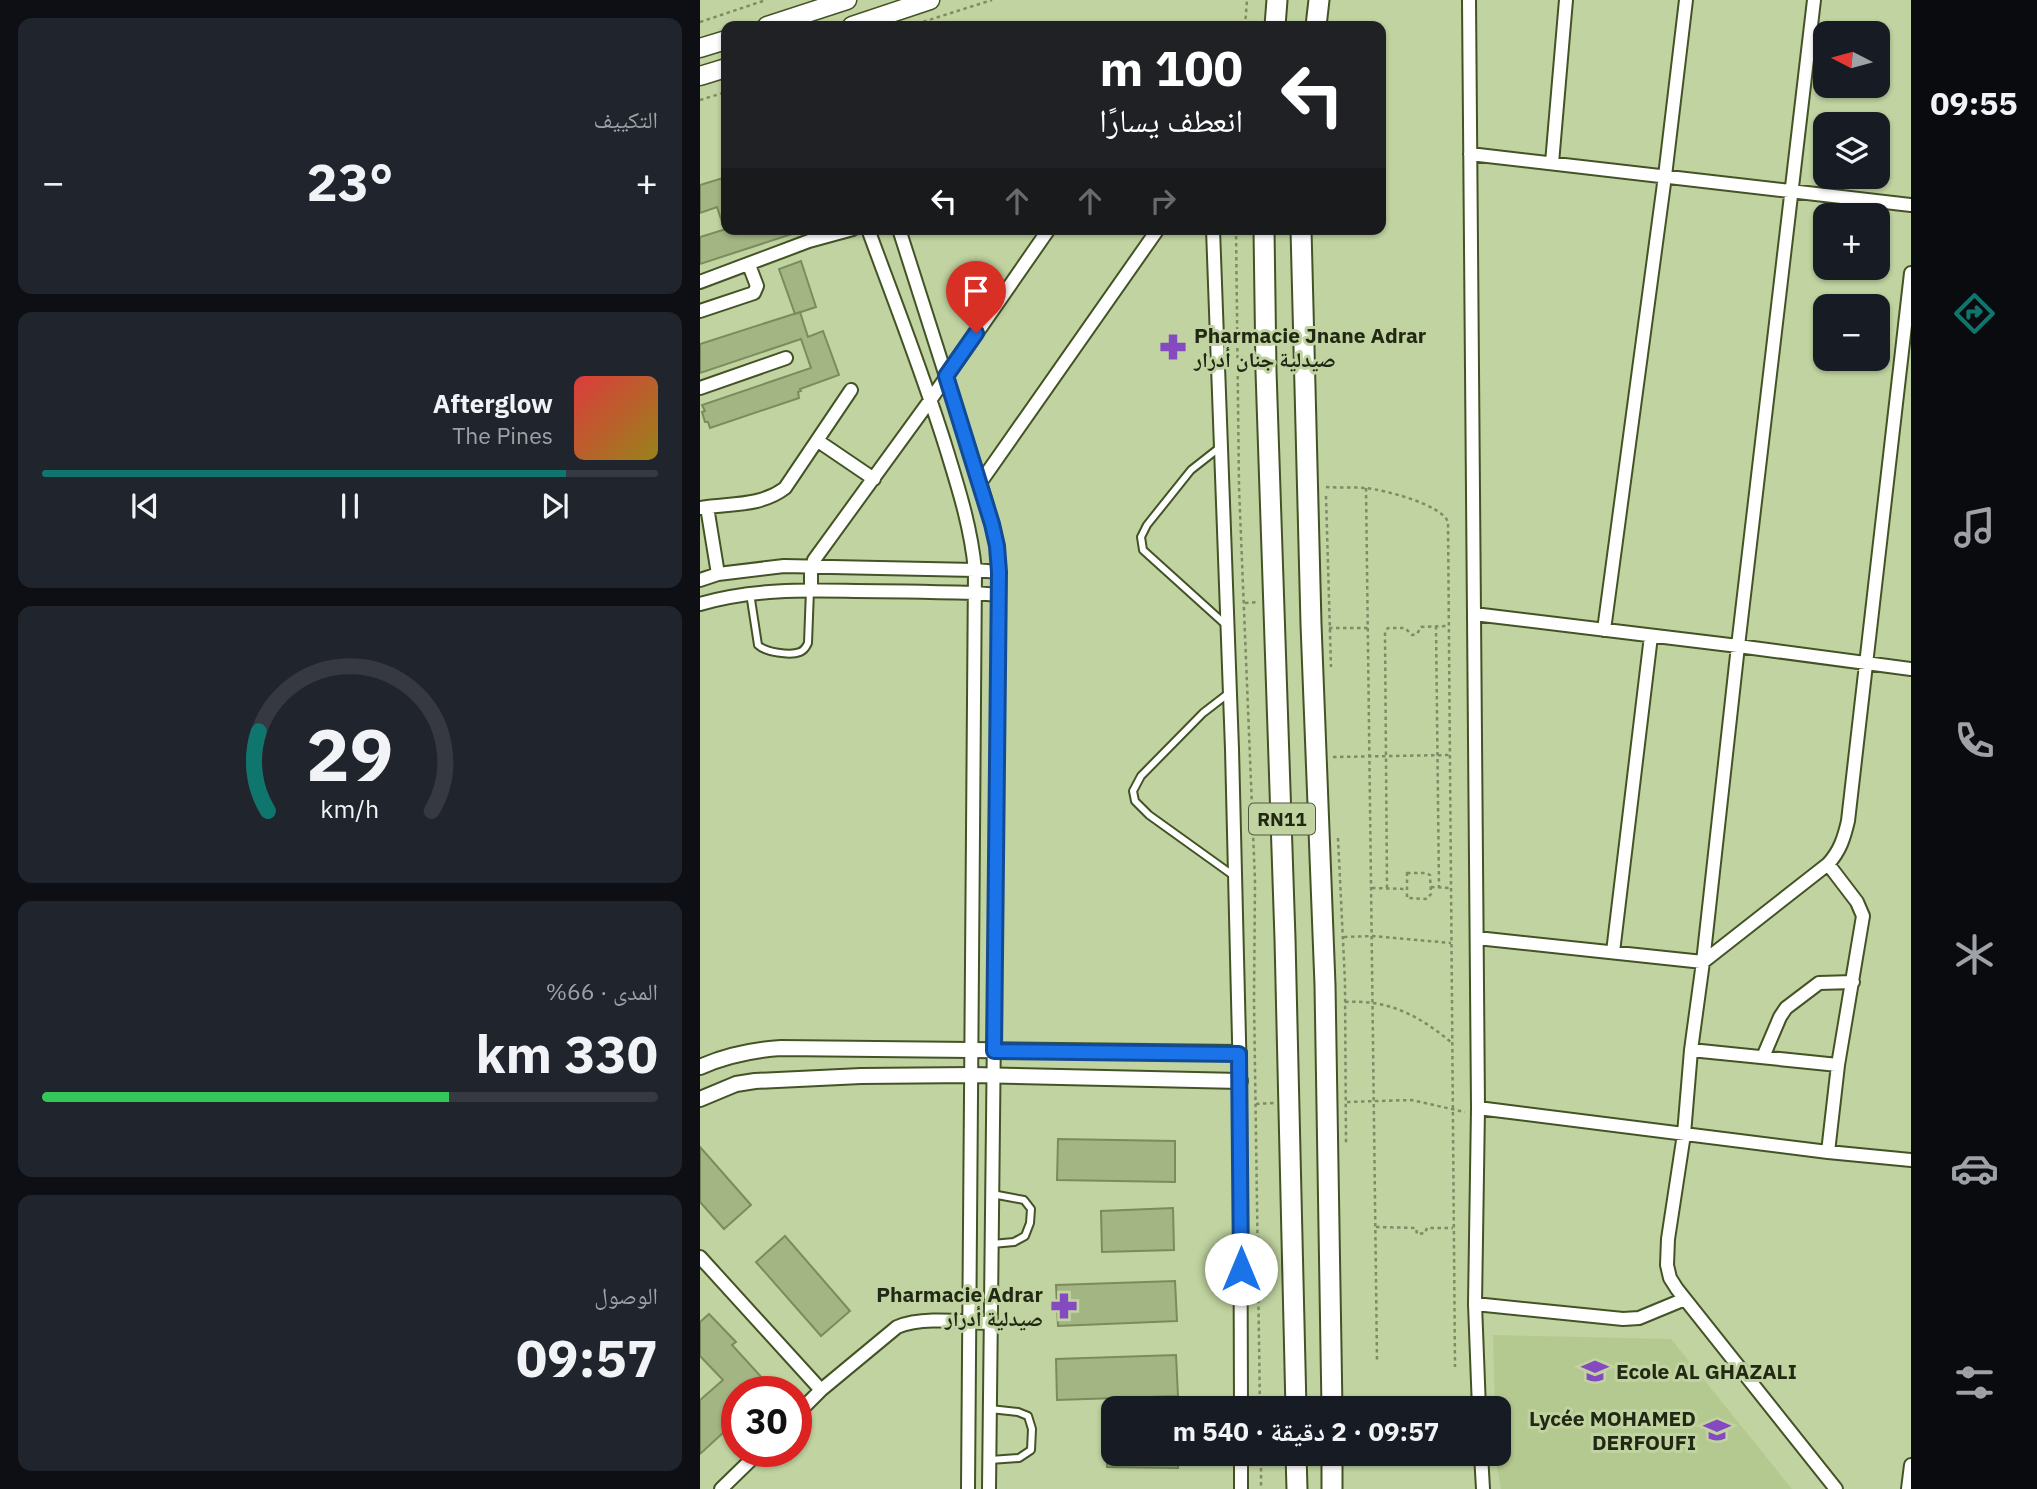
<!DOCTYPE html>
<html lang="ar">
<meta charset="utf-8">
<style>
:root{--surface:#171b24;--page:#20242c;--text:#f1f3f6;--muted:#9ea1a6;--line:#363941;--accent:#0f766e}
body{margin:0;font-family:"IBM Plex Sans","Noto Naskh Arabic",sans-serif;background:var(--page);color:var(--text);direction:rtl;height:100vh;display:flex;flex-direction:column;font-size:26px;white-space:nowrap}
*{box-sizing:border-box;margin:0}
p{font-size:23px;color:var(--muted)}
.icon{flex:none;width:38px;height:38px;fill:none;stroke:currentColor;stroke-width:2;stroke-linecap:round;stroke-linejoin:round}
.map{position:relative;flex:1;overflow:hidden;direction:ltr}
.sheet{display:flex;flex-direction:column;gap:18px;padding:18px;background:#0d0f14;width:700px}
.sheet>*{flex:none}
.guide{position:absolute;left:21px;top:21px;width:665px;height:214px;border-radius:14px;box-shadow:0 2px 5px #0004;direction:rtl;background:#202124;color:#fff;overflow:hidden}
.needle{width:46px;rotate:276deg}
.buttons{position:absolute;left:1113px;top:21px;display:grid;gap:14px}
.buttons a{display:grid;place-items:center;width:77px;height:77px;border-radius:14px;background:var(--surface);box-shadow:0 2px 5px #0004;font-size:35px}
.speed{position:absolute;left:21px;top:1376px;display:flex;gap:14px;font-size:35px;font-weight:700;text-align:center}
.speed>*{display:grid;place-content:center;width:91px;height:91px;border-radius:50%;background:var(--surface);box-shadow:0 2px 5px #0004;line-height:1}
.speed .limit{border:10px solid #d22;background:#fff;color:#111}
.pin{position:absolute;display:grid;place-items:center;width:60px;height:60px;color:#fff;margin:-72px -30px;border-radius:50% 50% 50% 0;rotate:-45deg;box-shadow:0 0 7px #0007}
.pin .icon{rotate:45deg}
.me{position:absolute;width:77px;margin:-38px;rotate:0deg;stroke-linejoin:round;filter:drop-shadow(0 0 5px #0008)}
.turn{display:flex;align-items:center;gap:24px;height:147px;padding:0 28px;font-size:32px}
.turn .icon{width:91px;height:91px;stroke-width:2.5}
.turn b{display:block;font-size:49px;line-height:60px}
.lanes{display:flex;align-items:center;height:66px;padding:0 28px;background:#0003;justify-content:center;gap:35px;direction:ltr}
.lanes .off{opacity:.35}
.big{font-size:52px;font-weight:800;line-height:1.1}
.sheet .card{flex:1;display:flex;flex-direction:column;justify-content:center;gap:10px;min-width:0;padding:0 24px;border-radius:14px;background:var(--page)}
.sheet .dial{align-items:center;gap:0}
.dial svg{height:182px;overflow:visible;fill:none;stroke:var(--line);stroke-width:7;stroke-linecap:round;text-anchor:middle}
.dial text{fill:var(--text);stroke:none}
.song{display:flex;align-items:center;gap:21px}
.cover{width:84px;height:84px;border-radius:10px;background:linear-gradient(135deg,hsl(0 70% 55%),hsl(50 70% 35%))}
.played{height:7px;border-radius:4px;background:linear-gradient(90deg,var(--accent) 85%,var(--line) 85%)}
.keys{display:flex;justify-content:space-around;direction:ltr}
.heat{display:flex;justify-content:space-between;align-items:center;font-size:38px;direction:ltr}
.charge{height:10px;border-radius:5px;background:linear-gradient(90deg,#34c759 66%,var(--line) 0)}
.trip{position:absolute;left:401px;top:1396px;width:410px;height:70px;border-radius:14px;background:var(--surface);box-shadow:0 2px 5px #0004;font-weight:800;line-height:70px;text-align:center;direction:rtl}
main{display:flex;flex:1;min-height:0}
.tab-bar{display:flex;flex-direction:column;width:126px;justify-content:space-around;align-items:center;background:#090b0e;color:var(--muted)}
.tab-bar .icon{width:49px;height:49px}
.tab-bar .current{color:var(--accent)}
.tab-bar b{font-size:32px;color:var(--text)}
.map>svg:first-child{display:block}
.built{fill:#b4c98f}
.building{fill:#a3b583;stroke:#7b8c5c;stroke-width:2}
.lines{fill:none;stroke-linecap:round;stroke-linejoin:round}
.service-casing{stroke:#435325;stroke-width:10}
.minor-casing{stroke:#435325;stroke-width:16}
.tertiary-casing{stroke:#435325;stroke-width:18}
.secondary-casing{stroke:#435325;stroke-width:21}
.trunk-casing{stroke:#435325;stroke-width:23}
.path{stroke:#7e8c66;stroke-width:2.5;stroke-dasharray:3.5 3.5;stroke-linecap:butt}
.service{stroke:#fff;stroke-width:6}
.minor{stroke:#fff;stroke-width:12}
.tertiary{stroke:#fff;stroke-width:14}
.secondary{stroke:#fff;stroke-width:18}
.trunk{stroke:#fff;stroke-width:19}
.route-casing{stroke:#114b97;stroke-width:18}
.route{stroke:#1a73e8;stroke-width:12}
.labels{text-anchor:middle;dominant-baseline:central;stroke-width:6;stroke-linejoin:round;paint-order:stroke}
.shield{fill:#c0d3a0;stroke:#515b3e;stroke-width:2}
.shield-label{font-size:19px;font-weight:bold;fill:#212814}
.poi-label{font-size:21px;font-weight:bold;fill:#212814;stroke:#c0d3a0;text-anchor:start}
</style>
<main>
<nav class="tab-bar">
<b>09:55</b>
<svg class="icon current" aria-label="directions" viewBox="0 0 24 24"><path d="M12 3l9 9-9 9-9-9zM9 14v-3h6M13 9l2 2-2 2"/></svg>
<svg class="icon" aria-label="music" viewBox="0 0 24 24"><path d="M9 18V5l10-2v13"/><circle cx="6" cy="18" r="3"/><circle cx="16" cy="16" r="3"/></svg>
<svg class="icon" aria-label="phone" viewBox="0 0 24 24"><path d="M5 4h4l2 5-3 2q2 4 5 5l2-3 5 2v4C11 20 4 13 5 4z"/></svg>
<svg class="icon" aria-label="climate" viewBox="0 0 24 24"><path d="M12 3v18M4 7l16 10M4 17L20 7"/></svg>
<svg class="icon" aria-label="car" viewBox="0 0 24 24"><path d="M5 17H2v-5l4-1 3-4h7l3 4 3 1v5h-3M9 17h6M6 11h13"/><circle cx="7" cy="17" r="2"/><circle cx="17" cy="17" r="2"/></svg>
<svg class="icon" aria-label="filters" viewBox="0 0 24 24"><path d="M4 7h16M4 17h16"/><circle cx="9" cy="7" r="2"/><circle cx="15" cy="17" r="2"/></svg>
</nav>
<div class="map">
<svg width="1211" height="1489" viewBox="0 0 1211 1489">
<rect width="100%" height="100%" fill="#c0d3a0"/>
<path class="built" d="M793 1335 971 1339 1092 1489H801L796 1461V1454H798V1409H795Z"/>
<path class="building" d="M26 177V228H24L17 207 0 213V185Z
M26 229H98V232L0 264V237Z
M101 261 116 307 95 314 79 269Z
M100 312 108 337 123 331 139 375 100 389 101 391 98 392 99 398 10 428 8 422H5L2 412 5 411 2 405 111 368 101 339 0 373V344Z
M358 1139 475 1141V1182L357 1180Z
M0 1147 51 1205 24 1229 0 1202Z
M473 1208 474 1250 402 1252 401 1211Z
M85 1236 150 1311 121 1336 56 1262Z
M475 1281 477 1321 358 1326 356 1285Z
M9 1314 36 1342 32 1345 74 1391H37V1420L0 1454V1400L23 1380 0 1356V1322Z
M476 1355 478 1396 357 1400 356 1359Z
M407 1454H478V1468L407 1467Z"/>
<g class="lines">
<g class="service-casing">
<path id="service" d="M519 448 491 470 447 525 441 537 443 550 526 625
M50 593 58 645C65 652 90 656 100 652 105 650 106 647 108 643L110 590
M529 693 503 713 441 776 433 791 435 801 449 815 534 876
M292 1244 314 1242 325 1236 330 1223 331 1209 324 1200 292 1194
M290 1460 319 1458 331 1450 332 1429 328 1416 318 1412 290 1409"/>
</g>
<g class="minor-casing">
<path id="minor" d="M769 0 778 1108 775 1304 779 1409
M1114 0 1038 646 1003 962 991 1050 984 1134 968 1239 967 1265 970 1278 977 1289 1136 1489
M770 154 1211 205
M852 163 866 0
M168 229C195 303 224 376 247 451 259 490 271 528 275 570L268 1489
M199 229 287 505 297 546 299 572 289 1489
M513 229 532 749 540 1081 541 1409
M0 282 109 241 153 229
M0 311 54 293 57 286 49 265
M0 388 86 358
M118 441 174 479
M280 483 458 229
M7 507 18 574
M0 508C30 503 60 507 85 488L151 390
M0 580 18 574 84 566 275 570 299 572
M111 590V572L114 560 231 399 349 229
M0 604C51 589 103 590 156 591 196 591 236 592 275 593L299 595
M774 614 1038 646 1211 669
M904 630 965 176 986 0
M777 938 1003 962 1128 864C1140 851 1144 838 1148 821L1211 273
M913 952 951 636
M991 1050 1138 1065
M1063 1057 1080 1017 1086 1008 1119 983 1153 982
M778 1108 1128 1152 1211 1160
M1128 1152 1138 1065 1163 916 1157 902 1128 864
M0 1257 121 1390
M775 1304 923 1319 939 1318 985 1299
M96 1415 121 1390 197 1327C223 1316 263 1322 291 1323
M541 1454V1489
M781 1454 783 1489
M21 1489 60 1451
M1208 1489 1211 1465"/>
</g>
<g class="tertiary-casing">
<path id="tertiary" d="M0 1067C27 1055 52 1050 81 1048L539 1053
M0 1099 36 1084 55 1081 161 1076 272 1075 540 1081"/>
</g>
<g class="secondary-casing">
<path id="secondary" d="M67 26 147 0
M152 26 230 0
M0 48 26 40
M0 76 26 68"/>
</g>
<g class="trunk-casing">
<path id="trunk" d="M575 26 577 0
M616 26 619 0
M564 229 566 371 585 939 596 1409
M601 229 611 624 625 985 632 1409
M596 1454 597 1489
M632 1454V1489"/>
</g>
<path class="path" d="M0 22 66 0
M210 26 292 0
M545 26 547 0
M0 100 26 92
M536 229 539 487 555 881 554 1000 560 1409
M626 487C639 488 653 487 666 488 684 490 741 504 748 522L755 1367
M666 488 677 1360
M626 496 631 667
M545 603 559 602
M736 626 739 888
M629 628H668
M633 757 749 755
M638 838 645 982 646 1143
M707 873H726L730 875 731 894 727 899 707 898Z
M731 887 750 888
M672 888 706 889
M687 888 685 632 688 628H705L712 635 717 634 721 627 748 626
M644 937 672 936 751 943
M645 1002C688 999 720 1016 752 1043
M647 1102 711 1100 765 1112
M556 1104 574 1103
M676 1227 716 1228 717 1234 725 1233 727 1228H753
M561 1454V1489"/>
<use href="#service" class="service"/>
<use href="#minor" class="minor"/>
<use href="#tertiary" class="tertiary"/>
<use href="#secondary" class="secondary"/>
<use href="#trunk" class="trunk"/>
</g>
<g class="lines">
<g class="route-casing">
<path id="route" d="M276 333 246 376 292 524 297 546 299 572 294 1051 539 1054 541 1269"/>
</g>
<use href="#route" class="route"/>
</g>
<defs>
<g id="pharmacy-bare" transform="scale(2.1)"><path d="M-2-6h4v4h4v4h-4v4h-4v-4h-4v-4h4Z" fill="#864ac0" stroke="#c0d3a0" stroke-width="2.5" paint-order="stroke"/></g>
<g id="school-bare" transform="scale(2.1)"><path d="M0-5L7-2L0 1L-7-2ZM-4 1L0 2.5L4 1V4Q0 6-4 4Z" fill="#864ac0" stroke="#c0d3a0" stroke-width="2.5" paint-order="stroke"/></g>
</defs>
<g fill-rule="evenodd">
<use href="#pharmacy-bare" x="473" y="347"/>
<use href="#pharmacy-bare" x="364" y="1306"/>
<use href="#school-bare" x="895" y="1371"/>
<use href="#school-bare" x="1017" y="1430"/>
</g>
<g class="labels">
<rect class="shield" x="549" y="803.5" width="66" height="31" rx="5"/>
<g class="shield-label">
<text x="582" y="819">RN11</text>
</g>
<g class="poi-label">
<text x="494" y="335">Pharmacie Jnane Adrar<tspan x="494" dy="24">صيدلية جنان أدرار</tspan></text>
<text x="343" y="1294" text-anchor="end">Pharmacie Adrar<tspan x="343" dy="24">صيدلية أدرار</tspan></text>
<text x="916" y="1371">Ecole AL GHAZALI</text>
<text x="996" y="1418" text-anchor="end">Lycée MOHAMED<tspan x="996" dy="24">DERFOUFI</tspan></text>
</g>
</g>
</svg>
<div class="buttons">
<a><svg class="needle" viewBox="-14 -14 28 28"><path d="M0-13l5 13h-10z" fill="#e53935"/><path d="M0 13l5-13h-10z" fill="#9ea1a6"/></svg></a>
<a><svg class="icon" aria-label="layers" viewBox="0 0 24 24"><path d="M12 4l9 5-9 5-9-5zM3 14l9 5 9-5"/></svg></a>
<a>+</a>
<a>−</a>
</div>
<div class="speed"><div class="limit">30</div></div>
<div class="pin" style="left:276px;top:333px;background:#d93025"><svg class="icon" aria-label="arrive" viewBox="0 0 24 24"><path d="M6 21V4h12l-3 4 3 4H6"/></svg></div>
<svg class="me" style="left:541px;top:1269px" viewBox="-20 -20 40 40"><circle r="19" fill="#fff"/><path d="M0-13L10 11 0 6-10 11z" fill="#1a73e8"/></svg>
<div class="trip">09:57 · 2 دقيقة · 540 m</div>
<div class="guide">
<div class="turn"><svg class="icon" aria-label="left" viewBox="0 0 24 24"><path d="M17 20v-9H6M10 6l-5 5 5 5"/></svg><div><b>100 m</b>انعطف يسارًا</div></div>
<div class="lanes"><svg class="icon" aria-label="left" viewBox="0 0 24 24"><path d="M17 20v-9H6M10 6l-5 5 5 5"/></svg><svg class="icon off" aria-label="ahead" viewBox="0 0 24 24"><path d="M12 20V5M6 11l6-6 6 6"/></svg><svg class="icon off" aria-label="ahead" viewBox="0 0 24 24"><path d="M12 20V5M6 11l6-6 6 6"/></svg><svg class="icon off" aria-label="right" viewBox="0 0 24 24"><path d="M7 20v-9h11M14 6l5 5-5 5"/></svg></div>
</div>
</div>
<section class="sheet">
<div class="card"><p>التكييف</p>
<div class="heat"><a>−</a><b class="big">23°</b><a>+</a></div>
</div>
<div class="card">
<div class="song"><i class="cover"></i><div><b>Afterglow</b><p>The Pines</p></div></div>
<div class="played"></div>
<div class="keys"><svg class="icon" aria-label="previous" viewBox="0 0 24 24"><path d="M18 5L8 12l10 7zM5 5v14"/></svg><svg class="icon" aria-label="pause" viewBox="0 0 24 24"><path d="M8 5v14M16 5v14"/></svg><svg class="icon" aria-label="next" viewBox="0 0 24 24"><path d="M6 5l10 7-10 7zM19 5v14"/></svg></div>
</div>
<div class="card dial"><svg viewBox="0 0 100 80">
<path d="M14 69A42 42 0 1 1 86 69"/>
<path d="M14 69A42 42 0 0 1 10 34" stroke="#0f766e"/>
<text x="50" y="56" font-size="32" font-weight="700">29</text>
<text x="50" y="72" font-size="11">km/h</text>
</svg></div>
<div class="card"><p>المدى · 66%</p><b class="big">330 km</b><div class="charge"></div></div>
<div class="card"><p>الوصول</p><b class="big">09:57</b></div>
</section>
</main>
